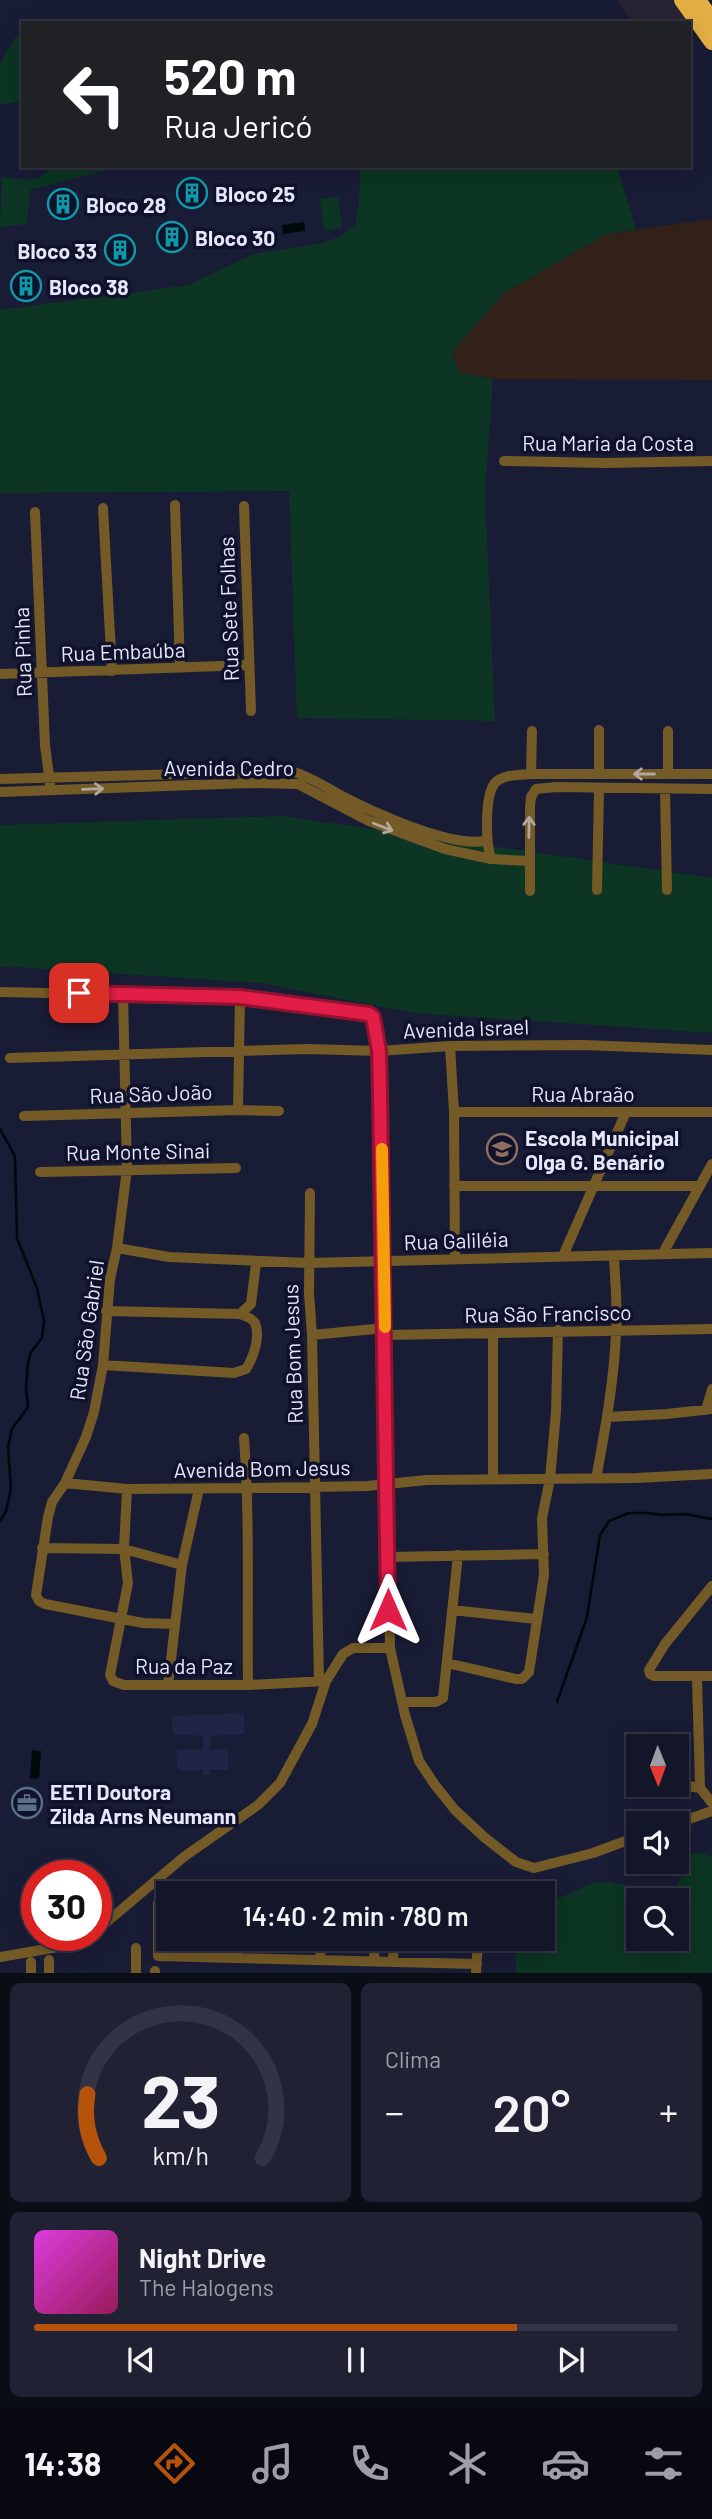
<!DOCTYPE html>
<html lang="pt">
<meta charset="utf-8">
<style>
:root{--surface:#131528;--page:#202234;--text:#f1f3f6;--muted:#9d9fa8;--line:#323445;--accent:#b45309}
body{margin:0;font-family:Barlow,sans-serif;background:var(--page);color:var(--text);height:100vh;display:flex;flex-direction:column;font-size:26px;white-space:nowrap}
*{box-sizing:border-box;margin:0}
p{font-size:23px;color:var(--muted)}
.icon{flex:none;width:38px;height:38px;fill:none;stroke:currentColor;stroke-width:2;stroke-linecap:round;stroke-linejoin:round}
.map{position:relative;height:1973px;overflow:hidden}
.sheet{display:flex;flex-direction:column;gap:10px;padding:10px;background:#0a0c16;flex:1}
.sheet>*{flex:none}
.top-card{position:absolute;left:21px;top:21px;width:670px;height:147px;border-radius:0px;box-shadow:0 4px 18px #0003,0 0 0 2px var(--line);background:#202124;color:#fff;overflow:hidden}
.needle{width:46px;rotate:179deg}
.buttons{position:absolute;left:626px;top:1734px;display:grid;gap:14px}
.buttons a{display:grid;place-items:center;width:63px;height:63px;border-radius:0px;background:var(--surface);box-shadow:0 4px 18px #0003,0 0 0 2px var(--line);font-size:35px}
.speed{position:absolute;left:21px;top:1860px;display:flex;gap:14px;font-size:35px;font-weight:700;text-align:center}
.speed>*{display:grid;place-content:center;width:91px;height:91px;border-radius:50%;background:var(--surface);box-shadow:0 4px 18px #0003,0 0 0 2px var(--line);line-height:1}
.speed .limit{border:10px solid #d22;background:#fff;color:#111}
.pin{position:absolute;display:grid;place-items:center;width:60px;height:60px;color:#fff;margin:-30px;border-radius:14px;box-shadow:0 4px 10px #0006}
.me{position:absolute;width:77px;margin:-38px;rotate:0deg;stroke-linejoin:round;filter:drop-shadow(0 0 5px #0008)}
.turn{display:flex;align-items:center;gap:24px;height:147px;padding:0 28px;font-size:32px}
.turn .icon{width:91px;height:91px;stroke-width:2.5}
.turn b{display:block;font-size:49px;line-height:60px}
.big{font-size:52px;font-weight:600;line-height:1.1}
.sheet .card{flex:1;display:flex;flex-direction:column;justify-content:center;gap:10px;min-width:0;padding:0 24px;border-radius:10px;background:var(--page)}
.sheet .dial{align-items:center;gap:0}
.dial svg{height:182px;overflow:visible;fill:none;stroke:var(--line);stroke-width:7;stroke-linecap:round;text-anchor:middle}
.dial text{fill:var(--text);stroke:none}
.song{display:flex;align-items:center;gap:21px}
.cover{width:84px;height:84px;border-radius:10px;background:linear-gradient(135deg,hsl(300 70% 55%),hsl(330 70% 35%))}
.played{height:7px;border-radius:4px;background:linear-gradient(90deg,var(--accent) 75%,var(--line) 75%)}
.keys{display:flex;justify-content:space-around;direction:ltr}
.heat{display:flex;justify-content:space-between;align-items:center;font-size:38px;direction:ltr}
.sheet .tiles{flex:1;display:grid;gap:10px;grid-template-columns:1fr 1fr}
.card:last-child{grid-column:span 2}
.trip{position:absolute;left:156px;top:1881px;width:399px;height:70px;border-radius:0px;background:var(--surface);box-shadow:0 4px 18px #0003,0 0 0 2px var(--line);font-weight:600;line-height:70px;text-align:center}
.dock{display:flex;height:112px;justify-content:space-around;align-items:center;background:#080810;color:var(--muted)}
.dock .icon{width:49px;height:49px}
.dock .selected{color:var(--accent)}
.dock b{font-size:32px;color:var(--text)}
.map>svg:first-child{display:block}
.commercial{fill:#272333}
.industrial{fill:#322118}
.built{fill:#212444}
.green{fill:#0c3523;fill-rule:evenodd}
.water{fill:#00080b}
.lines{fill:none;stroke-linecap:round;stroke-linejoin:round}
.stream{stroke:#00080b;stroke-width:2.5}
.minor{stroke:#745a27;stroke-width:10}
.highway{stroke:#e3af44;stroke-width:16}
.oneway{stroke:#b2a89b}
.route-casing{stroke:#92132f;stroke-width:18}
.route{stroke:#e11d48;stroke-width:12}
.slow{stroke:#f59e0b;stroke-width:12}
.labels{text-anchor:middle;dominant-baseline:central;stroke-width:7;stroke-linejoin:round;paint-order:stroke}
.poi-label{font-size:21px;font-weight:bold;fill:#e5e8fa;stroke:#10122b;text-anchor:start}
.street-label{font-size:21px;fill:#e5e8fa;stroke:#10122b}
</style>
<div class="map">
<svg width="712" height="1973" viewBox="0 0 712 1973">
<rect width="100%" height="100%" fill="#191c35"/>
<path class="commercial" d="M617 0H673L689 23H633Z"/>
<path class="industrial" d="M712 219V380L493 379 459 372 452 352 504 293 606 234Z"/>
<path class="built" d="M244 1713V1734L210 1736V1750L228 1749V1770H210V1775H203V1770L178 1771 176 1750 203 1749V1736L173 1734 171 1716Z"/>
<path class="green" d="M23 33V102L0 104V64L16 36Z
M53 166H111L110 169 30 190 27 224 0 227 2 177C22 180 39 184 53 166Z
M360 166H617L636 229 606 234 504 293 452 352 459 372 493 379 485 493 495 721 297 718 289 491 0 493V310L188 285 254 254 318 244 339 237 355 225 359 202Z
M338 197 342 228 324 230 320 199Z
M240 231 242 243 221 246 219 234Z
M282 816 712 878V1033L414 1013 261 983 0 966V825Z
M700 1852 712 1857V1973H516V1949L507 1939H542L543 1899C568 1901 580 1883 604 1882 625 1881 647 1896 668 1891 682 1887 683 1867 690 1855ZM639 1900H677V1939H639Z
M462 1882 494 1883 525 1893H414L415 1883Z"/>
<path class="water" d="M304 222 305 231 283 234 282 225Z
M32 1750 41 1751 39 1778 30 1779Z"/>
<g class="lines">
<path class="stream" d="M0 1129 15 1156 17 1238 37 1288 44 1321 42 1338 31 1352 28 1362 26 1388 28 1407 12 1429 8 1447 11 1489 6 1511 0 1521
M557 1702 587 1617 600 1535 609 1521 629 1513H649L661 1515 685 1514 712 1519"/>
<path class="minor" d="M504 461 605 463 712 461
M175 505 180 668
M244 506 251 711
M103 508 112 671
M35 512 45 745 50 784
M0 674 248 665
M599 730V774
M531 774 532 731
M668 774V731
M0 779 291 771C309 776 324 786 340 795 372 812 449 847 484 841L487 838
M665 789 667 890
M0 792 250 783 298 784 369 821 445 849 491 859 529 861
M491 859C486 844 484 796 495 783 503 774 520 775 531 774H712
M597 890 599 788
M530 891V807L531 797 536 789 556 787 712 789
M0 992 240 997 369 1014 373 1017 379 1051 381 1114 390 1648 405 1715 419 1761 435 1785 455 1810 484 1837 516 1862 534 1868 593 1853 639 1836
M123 994 127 1169 117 1248 110 1279 103 1365 94 1412 86 1437 65 1483 52 1502 48 1517 36 1595 39 1601 45 1604 143 1623 175 1624
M450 1046 454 1112 455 1258
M10 1058 307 1049 379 1051 450 1046 584 1045 712 1050
M238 1110 240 997
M454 1112H712
M24 1116 238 1110 279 1111
M40 1172 236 1168
M454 1186H699
M310 1193 309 1293 312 1335 319 1681
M117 1248 169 1257 309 1263 712 1253
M663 1253 712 1164
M563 1256 626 1112
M106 1311 240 1314 251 1304 256 1263
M312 1335 385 1328
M385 1335 712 1329
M103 1365 234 1373 246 1369C253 1358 261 1337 255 1323 252 1318 245 1316 240 1314
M706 1410 712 1389
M608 1417 667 1414 712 1409
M244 1438C250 1520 247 1602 248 1685
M493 1479V1334
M596 1479C605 1430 614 1382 616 1333 618 1307 615 1281 614 1256
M65 1483 127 1489 249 1488 367 1486 427 1480 636 1478 712 1474
M127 1489 124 1549 128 1583 110 1675 113 1681 124 1685H248L326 1681
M42 1548 124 1549 182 1565
M388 1557 544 1554
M712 1586 665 1644 649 1670 650 1674 654 1676H712
M452 1610 536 1619
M447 1663 516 1679H522L529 1672 544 1575 542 1518 550 1479 556 1412 558 1330
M697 1677 700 1788 712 1803
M168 1685 182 1565 199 1489
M402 1702H436L443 1698 458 1555
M677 1784 700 1788
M675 1824 712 1811
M158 1903V1956L477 1964
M96 1931 185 1856 258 1805 280 1783 312 1724 326 1681 343 1654 353 1648H390
M0 1957 64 1946 89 1936
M237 1958 238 1939
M320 1960 321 1939
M374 1961 375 1939
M393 1962 394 1939
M155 1971V1973
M31 1973V1962
M49 1973V1960
M136 1973V1948
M476 1973 478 1939"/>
<path class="highway" d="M682 0 712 42
M698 0 712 20"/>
</g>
<defs><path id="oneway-shaft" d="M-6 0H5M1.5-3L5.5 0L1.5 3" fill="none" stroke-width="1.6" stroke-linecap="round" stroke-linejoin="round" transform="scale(1.75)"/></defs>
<g class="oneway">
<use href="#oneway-shaft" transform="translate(644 774) rotate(-180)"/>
<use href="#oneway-shaft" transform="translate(93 789) rotate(-2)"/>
<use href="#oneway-shaft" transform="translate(383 827) rotate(21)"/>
<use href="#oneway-shaft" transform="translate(529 827) rotate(-89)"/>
</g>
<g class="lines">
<g class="route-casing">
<path id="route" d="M79 993 240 997 369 1014 373 1017 379 1051 380 1093 388 1610"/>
</g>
<use href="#route" class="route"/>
<path class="slow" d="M382 1149 385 1327"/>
</g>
<defs>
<g id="building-ring" transform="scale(1.575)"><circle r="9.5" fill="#10122b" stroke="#0f9aa8" stroke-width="1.5"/><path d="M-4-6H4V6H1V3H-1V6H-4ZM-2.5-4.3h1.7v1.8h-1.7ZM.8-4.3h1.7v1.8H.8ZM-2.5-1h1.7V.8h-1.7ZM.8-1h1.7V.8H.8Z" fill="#0f9aa8"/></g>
<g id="school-ring" transform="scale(1.575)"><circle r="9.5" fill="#10122b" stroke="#8d6e63" stroke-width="1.5"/><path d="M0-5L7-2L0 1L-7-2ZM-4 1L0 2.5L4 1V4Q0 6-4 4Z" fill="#8d6e63"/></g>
<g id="office-ring" transform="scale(1.575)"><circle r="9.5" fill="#10122b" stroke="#5c6f8a" stroke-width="1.5"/><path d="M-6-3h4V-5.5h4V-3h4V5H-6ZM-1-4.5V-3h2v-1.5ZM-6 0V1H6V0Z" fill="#5c6f8a"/></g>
</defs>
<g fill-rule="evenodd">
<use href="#building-ring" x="192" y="193"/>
<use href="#building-ring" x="63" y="204"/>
<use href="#building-ring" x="172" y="237"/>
<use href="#building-ring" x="120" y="250"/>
<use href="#building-ring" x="26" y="286"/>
<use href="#school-ring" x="502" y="1149"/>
<use href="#office-ring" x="27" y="1803"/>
</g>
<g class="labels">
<g class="poi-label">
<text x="215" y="193">Bloco 25</text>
<text x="86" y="204">Bloco 28</text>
<text x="195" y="237">Bloco 30</text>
<text x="97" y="250" text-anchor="end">Bloco 33</text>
<text x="49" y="286">Bloco 38</text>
<text x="525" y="1137">Escola Municipal<tspan x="525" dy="24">Olga G. Benário</tspan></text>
<text x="50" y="1791">EETI Doutora<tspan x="50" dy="24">Zilda Arns Neumann</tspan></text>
</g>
<g class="street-label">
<text x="608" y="442">Rua Maria da Costa</text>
<text transform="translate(228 609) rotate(-92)">Rua Sete Folhas</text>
<text transform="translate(123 651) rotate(-2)">Rua Embaúba</text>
<text transform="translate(22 652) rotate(-92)">Rua Pinha</text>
<text x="229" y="767">Avenida Cedro</text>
<text transform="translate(466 1028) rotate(-2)">Avenida Israel</text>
<text transform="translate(151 1093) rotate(-2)">Rua São João</text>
<text x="583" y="1093">Rua Abraão</text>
<text transform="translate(138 1151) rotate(-1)">Rua Monte Sinai</text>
<text transform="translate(456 1240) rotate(-2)">Rua Galiléia</text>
<text transform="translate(548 1313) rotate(-1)">Rua São Francisco</text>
<text transform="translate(86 1330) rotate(-82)">Rua São Gabriel</text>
<text transform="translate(292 1354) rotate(-92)">Rua Bom Jesus</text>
<text transform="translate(262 1468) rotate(-1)">Avenida Bom Jesus</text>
<text x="184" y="1665">Rua da Paz</text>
</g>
</g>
</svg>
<div class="buttons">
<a><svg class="needle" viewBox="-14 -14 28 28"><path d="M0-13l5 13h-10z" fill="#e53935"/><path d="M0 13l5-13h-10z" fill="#9d9fa8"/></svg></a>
<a><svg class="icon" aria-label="sound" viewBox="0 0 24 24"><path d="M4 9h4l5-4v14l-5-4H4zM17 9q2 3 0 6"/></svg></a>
<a><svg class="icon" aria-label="search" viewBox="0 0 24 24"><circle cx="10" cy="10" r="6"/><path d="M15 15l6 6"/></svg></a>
</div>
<div class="speed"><div class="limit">30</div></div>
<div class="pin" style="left:79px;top:993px;background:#d93025"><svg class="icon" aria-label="arrive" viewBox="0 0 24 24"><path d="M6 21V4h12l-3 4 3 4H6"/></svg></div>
<svg class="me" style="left:388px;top:1610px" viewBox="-20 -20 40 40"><path d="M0-17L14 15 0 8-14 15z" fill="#e11d48" stroke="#fff" stroke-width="4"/></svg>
<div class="trip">14:40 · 2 min · 780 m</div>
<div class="top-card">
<div class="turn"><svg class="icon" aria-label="left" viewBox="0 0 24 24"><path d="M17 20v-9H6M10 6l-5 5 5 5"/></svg><div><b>520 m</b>Rua Jericó</div></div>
</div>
</div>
<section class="sheet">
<div class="tiles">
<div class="card dial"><svg viewBox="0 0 100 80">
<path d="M14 69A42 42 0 1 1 86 69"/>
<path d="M14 69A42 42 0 0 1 9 41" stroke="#b45309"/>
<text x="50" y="56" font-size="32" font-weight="700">23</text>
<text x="50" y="72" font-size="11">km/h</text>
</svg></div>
<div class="card"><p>Clima</p>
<div class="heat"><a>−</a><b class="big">20°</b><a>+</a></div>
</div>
<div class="card">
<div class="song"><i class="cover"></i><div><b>Night Drive</b><p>The Halogens</p></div></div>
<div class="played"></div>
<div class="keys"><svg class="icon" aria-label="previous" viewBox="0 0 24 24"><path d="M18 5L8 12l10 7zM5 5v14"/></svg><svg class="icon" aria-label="pause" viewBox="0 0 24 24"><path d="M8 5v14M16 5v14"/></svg><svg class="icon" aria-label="next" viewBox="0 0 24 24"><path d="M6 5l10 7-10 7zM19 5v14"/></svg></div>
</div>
</div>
</section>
<nav class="dock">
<b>14:38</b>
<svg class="icon selected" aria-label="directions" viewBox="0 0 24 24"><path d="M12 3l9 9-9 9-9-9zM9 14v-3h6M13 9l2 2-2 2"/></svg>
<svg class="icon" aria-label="music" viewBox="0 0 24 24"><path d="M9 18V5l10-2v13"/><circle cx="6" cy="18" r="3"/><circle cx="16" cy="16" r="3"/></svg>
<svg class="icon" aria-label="phone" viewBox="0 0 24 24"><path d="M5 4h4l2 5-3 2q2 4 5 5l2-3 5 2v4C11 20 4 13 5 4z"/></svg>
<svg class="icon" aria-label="climate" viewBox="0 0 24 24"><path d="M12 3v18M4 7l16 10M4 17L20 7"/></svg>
<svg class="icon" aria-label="car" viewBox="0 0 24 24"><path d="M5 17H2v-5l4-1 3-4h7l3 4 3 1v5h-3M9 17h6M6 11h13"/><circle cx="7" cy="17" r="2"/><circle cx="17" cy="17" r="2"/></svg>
<svg class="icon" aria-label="filters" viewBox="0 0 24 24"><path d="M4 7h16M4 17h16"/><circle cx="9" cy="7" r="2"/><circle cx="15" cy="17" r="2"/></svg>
</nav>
